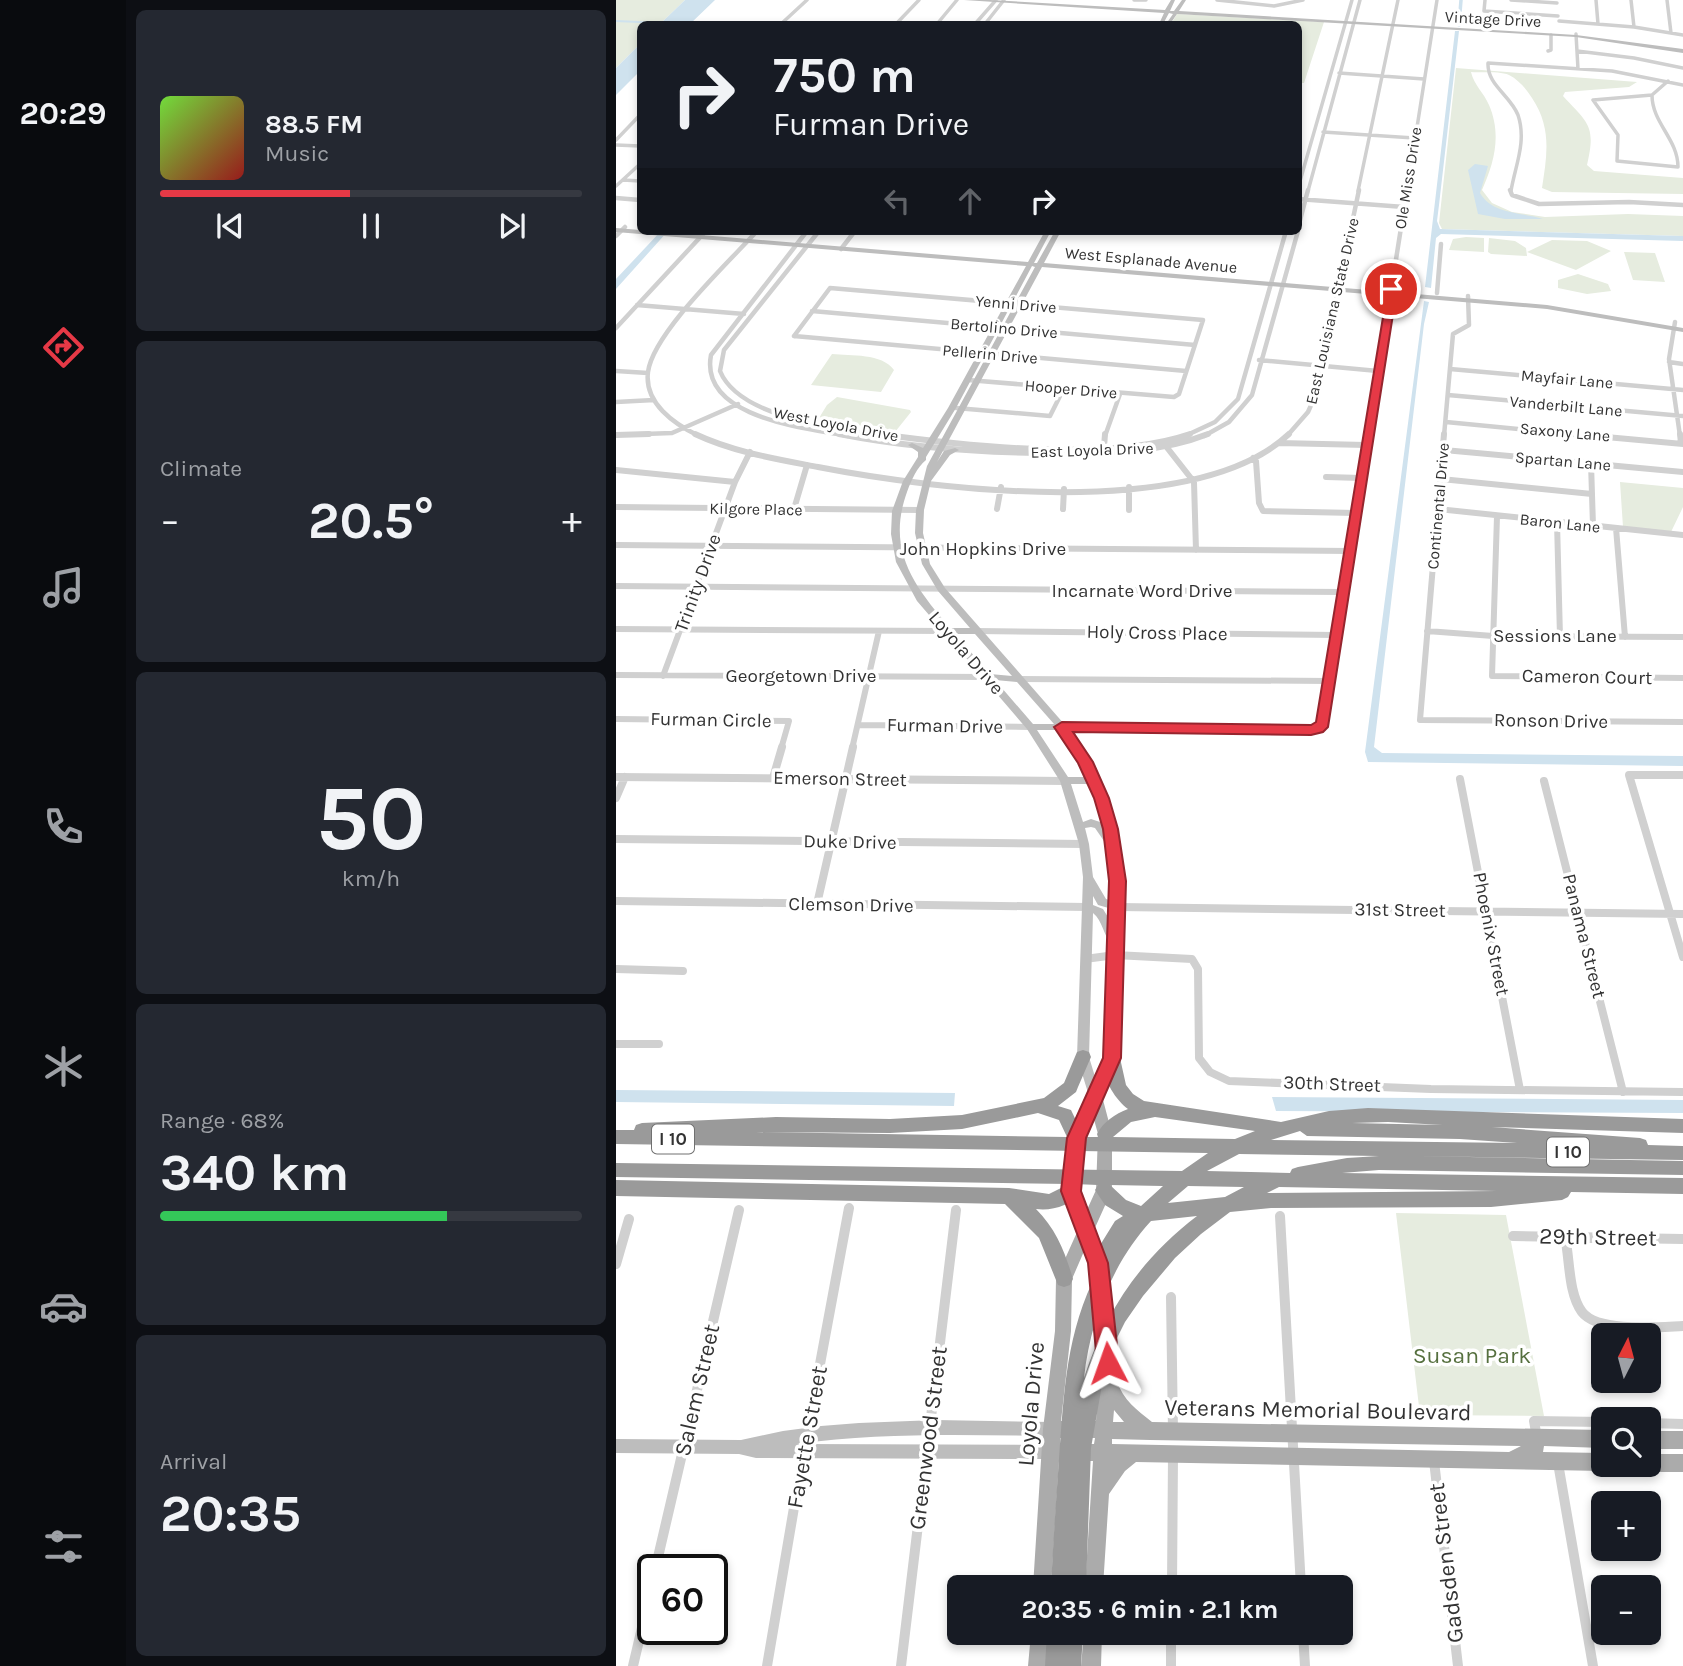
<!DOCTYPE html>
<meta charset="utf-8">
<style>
:root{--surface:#171b24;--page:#242831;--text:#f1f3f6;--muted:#9ea1a6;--line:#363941;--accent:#e63946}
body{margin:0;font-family:Karla,sans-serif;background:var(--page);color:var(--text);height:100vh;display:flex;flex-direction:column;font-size:26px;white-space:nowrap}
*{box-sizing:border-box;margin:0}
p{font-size:23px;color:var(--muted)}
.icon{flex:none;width:38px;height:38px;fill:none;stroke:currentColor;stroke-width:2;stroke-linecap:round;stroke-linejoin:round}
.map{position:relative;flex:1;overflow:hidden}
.sheet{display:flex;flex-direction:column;gap:10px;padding:10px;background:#0d0f14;width:490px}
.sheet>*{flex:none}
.guide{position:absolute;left:21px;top:21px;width:665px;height:214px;border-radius:10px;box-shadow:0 4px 10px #0003;background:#171b24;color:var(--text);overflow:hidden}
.needle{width:46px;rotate:6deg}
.buttons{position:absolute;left:975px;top:1323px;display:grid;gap:14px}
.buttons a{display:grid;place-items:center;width:70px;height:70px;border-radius:10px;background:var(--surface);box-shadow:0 4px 10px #0003;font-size:35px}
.speed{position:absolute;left:21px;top:1554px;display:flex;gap:14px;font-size:35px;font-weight:700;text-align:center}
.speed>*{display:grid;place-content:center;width:91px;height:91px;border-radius:50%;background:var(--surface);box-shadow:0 4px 10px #0003;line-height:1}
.speed .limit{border:4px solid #111;border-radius:10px;background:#fff;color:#111}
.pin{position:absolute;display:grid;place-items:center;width:60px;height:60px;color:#fff;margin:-30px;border:4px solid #fff;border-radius:50%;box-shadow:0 2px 7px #0007}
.me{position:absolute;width:77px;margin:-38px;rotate:356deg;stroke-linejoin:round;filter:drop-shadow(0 0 5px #0008)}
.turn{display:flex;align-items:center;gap:24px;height:147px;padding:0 21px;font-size:32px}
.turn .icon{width:91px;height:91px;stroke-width:2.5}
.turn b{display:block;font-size:49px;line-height:60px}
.lanes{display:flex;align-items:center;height:66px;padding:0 21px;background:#0003;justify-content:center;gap:35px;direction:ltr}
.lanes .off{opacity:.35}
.big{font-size:52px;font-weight:700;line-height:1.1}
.sheet .widget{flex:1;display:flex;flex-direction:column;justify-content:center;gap:10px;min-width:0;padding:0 24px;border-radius:10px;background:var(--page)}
.sheet .dial{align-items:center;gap:0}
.dial b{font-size:91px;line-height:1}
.song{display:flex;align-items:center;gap:21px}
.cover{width:84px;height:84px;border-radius:10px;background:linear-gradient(135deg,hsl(100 70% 55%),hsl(0 70% 35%))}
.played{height:7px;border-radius:4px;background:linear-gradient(90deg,var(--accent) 45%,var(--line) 45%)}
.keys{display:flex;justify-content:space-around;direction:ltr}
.heat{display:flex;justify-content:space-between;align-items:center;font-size:38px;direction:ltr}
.charge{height:10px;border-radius:5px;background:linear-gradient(90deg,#34c759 68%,var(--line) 0)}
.trip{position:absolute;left:331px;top:1575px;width:406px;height:70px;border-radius:10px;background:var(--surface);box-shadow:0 4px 10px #0003;font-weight:700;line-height:70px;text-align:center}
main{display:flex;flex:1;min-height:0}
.dock{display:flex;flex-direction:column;width:126px;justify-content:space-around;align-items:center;background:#090b0e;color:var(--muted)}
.dock .icon{width:49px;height:49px}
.dock .selected{color:var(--accent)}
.dock b{font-size:32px;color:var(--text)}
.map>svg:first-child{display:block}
.green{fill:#e6ecdf}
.water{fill:#cfe2ee}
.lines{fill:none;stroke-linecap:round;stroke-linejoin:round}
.stream{stroke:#cfe2ee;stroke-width:2}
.canal{stroke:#cfe2ee;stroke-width:3.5}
.street-far4{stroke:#d0d0d0;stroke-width:3.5}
.street-far3{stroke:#d0d0d0;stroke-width:4.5}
.street-far2{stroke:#d0d0d0;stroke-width:6}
.street-far1{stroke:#d0d0d0;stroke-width:8}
.street{stroke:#d0d0d0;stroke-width:10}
.secondary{fill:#bdbdbd;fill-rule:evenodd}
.primary{fill:#ababab;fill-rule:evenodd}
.highway{fill:#9a9a9a;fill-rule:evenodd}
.route{fill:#e63946;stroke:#96252e;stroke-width:2}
.labels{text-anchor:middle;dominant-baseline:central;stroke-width:7;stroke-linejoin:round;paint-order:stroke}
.far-street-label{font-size:16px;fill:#333;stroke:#fff}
.shield{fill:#fff;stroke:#707070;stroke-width:2}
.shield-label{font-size:18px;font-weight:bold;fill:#333}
.street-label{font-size:19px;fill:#333;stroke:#fff}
.near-street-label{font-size:23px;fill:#333;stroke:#fff}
.near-park-label{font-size:23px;fill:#56703f;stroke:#fff}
</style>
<main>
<nav class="dock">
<b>20:29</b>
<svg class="icon selected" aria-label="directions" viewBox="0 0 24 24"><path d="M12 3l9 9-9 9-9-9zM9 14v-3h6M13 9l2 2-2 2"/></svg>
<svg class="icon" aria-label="music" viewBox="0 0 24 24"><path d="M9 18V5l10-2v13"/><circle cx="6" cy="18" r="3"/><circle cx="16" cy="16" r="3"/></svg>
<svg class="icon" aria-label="phone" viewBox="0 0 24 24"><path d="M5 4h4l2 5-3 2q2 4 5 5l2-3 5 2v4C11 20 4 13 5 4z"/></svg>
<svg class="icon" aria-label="climate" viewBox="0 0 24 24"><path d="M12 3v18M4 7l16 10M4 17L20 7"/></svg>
<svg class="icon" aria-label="car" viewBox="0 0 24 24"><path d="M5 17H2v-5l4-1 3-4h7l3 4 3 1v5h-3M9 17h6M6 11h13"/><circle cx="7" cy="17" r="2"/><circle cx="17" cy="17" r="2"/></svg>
<svg class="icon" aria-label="filters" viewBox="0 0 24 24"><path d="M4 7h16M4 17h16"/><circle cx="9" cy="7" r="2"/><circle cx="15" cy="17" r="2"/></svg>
</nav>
<section class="sheet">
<div class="widget">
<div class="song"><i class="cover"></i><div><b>88.5 FM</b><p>Music</p></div></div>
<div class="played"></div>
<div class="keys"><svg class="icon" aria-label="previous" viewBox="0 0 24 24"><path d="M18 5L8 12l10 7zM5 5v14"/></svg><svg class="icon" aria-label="pause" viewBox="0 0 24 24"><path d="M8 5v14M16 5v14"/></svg><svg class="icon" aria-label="next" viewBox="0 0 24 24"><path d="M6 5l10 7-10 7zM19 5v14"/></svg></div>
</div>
<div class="widget"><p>Climate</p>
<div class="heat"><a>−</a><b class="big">20.5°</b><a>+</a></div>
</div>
<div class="widget dial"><b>50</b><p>km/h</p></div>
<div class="widget"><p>Range · 68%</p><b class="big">340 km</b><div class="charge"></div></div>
<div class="widget"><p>Arrival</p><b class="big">20:35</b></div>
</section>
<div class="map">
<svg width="1067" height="1666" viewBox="0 0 1067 1666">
<rect width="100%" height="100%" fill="#fff"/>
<path class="green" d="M0 0H69L44 24H24V44L0 68Z
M561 14 708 22 688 83H683L682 24H555Z
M840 68 1021 82 1013 87 949 92 947 96C973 124 980 126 971 165L978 171 1067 178V194L936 192 926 188C931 155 936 128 916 98 911 90 903 80 893 75 884 71 866 73 855 72 858 85 868 93 873 105 886 135 878 163 866 190L876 203 896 212 929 217 1012 214 1067 216V236L826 229 823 223Z
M850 237 868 238V252L833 250 837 239Z
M873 238 899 241 910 248 911 256 875 254 872 252Z
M936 240 971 241 995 251 960 270 911 252Z
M1008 252 1039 253 1049 282 1017 280Z
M962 274 992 284 995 291 971 294 942 288V280Z
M216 354C235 356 266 353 278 370L265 392 195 385Z
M221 397 294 410 295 412 279 432 203 418 211 405Z
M1004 482 1067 488V507L1055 532 1007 527Z
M780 1213 890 1215 928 1416 804 1415Z"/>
<path class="water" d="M69 0H99L74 24H44Z
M839 31H843L823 205 821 221 824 229 1067 236V241L825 234 820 238 815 288 809 287Z
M24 44V71L0 95V68Z
M859 164 872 166 864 193C877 215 906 212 927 219H889L862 214 852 170Z
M45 231H52L0 289V279Z
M808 301 813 302 808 324 758 747 766 753 1067 756V766L752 762 749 752Z
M0 1090 339 1093 338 1106 0 1102Z
M656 1097 1067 1100V1113L660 1111Z"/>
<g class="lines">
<path class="stream" d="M0 21 45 23"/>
<path class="canal" d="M843 25 845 0"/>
<path class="street-far4" d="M518 0H530
M601 0 658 6 687 0
M869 0 868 11 942 16
M895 0 941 3
M980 0 982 24
M1015 0 1018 27
M1051 0 1055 33
M943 21 1018 27 1067 35
M165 24 191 0
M280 24 303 0
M321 24 341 0
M359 24 380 0
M369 24 388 0
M960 34 962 69
M932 51 935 50V35
M961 51 1018 58 1067 68
M723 73 808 79
M1036 95C1036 123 1062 139 1062 167L1001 161 1002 135 977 100Z
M1036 95 1052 81
M707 132 798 138
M0 140 24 115
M0 145 24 146
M7 180 24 181
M0 186 24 164
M682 188 736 0
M692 191 744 0
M742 191 782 0
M791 191 821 0
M895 191C899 166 911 142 902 115 894 95 871 85 872 63L996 71 1067 85"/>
<path class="street-far3" d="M894 190 896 195 923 204 1013 202 1067 205
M0 198 24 200
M682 199 788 207
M682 228 692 190
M191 231 95 355C83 418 190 428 232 436
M203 231 108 350 104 371C124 420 228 429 276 436
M0 236 9 227
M225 249 239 231
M821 293 825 244
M21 305 128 314
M196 311 579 345
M1059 322 1053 359 1064 436
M0 328 90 231
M178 336 214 288 587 320 563 394 558 397 352 380
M178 336 570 371
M643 360 762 371
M1053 362 1067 364
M834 369 1067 390
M0 371 32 373
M832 395 1067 416
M0 402 38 400
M340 408 434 416 448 388
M830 422 976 436
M0 435 56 433 122 404
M83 436C58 424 28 403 32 372 37 333 113 262 141 231
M489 436 504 394
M569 436 599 422 622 399 670 231
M588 436 613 422 636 395 682 231
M671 436 692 412 700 394 743 190
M752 436 791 190
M828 436 837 334 853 325 852 296"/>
<path class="street-far2" d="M79 434C117 452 160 459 202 467 320 490 579 522 673 434
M223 434C295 448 370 453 443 453 494 453 544 453 592 434
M263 434C350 446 492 462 574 434
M828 434 804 720 1067 722
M957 434 1067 444
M1064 434 1065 443
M0 435 33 434
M663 443 750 445
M549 445 578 482 580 550
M488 447 489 434
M828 450 1067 472
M637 458 640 461 643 503 647 511 740 513
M975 463 977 526
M0 470 119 482
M710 477 746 478
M825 479 976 494
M513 487V510
M0 507 304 510
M178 509 191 465
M381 509 385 487
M447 509 448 489
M822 509 1067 535
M881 516 876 676 1067 678
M941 522 944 637
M1000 528 1009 637
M0 545 734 551
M0 586 727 592
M0 629 330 631
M361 631 720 635
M811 631 877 636 1067 637
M0 675 371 677
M47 676 119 482 134 452
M404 679 714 681
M0 719 173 721 165 749
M243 725 414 727
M446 727 702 729 707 724 753 434
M236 749 263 631"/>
<path class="street-far1" d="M1067 775H1013L1067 957
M0 777 449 781
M157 778 166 747
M844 779 904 1090
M928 781 1007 1092
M0 798 9 777
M0 839 468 844
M0 901 470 907
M201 904 237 747
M502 907 1067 914
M469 959 499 955 576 959 582 969 583 1058 594 1072 613 1081 815 1089 1067 1092
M0 969 67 971
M0 1044H43"/>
<path class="street" d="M664 1216 685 1587
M897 1236 1067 1239
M949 1237C954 1259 952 1293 966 1312 982 1333 1043 1327 1067 1326
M0 1264 13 1219
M555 1297 557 1432
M1032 1423 1067 1424
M191 1434 233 1208
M921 1438 918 1421 987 1422
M818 1461 842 1666
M942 1463 977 1666
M39 1570 123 1210
M556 1587 557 1455
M555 1633V1666
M687 1633 689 1666
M17 1666 37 1581
M151 1666 188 1449
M285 1666 340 1210"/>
<path class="secondary" d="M348 0H374L549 10 555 0H559L554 11H558L566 0H570L563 11 960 35 1067 49V53L960 37 561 14 554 24H550L557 14 553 13 547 24H543L548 13Z
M0 228 412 262 429 231H435L418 263H421L439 231H445L428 263 931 305 1067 328V332L931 309 426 267 321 462 328 451 339 448 343 450 334 455 315 481 308 510 307 533 314 564 329 588 449 725 475 762 496 815 507 894 502 1058 483 1100 479 1101 475 1100 473 1096 461 1057 467 877 463 844 444 781 411 729 301 601 280 562 275 534 276 511 287 481 302 457V452L292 445 296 443 307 448 332 408 410 266 0 232ZM416 266 419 267 311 466 300 510 299 533 306 564 322 591 354 628H334C298 586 270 550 291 492 295 481 301 467 310 460V457L340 408ZM339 634H359L396 676 374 674ZM379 680 401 682 438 724H417ZM421 730H443L465 763 471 777H452ZM455 784H473L486 815 487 823 475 819 467 822ZM475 827 479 828 490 844 496 901 490 899 477 877 473 844 469 828ZM477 896 482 905 496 909 495 922 487 909 477 905ZM477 913C487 921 487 935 495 943L490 1058 480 1080 473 1057Z
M320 1420 436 1422 441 1424 443 1429 441 1434 436 1436C351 1435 265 1432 181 1444L435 1445 440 1447 442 1452 440 1457 435 1459 140 1458 123 1454 0 1453V1439L125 1440 167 1431 205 1426 243 1423Z"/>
<path class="primary" d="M479 1090 484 1092 486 1096 496 1134V1190L478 1230C492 1268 496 1292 498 1332 499 1342 498 1374 501 1381 507 1400 521 1410 536 1422L987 1430V1448L928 1446 927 1452 987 1453V1465H995L993 1468 987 1471 520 1462 509 1471 493 1494 487 1587H469L477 1461H443L435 1587H417L427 1429 439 1331 440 1279 462 1230 447 1191 453 1138 474 1092ZM477 1116 482 1134 480 1190 470 1212 463 1191 467 1138ZM469 1249C489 1303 484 1365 480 1421H445L455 1331 456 1279ZM498 1410 508 1422H497ZM444 1438H479L478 1444H444ZM496 1439 534 1440 905 1446 893 1452 496 1444Z
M1032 1431H1067V1449H1032Z
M1032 1454H1067V1472H1032L1026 1469 1024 1465H1032Z
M415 1633H433L432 1666H412Z
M468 1633H486L485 1666H465Z"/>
<path class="highway" d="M467 1050 473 1052 475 1057 462 1087 460 1092 442 1106 455 1110 468 1137H482L481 1134C487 1122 499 1114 512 1109 497 1098 482 1072 490 1053L496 1051 502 1053 504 1058 510 1085 517 1094 528 1101 665 1122 713 1111 752 1108 1067 1119V1133L876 1127 1024 1138 1030 1140 1032 1145 1067 1146V1160L795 1156 1067 1161V1175L763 1170 726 1173 1067 1178V1194L955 1192 952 1197 946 1200 875 1207 655 1208 614 1212 585 1234 559 1258 527 1296 509 1322 496 1348 487 1379 475 1448 470 1587H435C437 1544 440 1501 443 1459 448 1393 450 1331 482 1271L476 1269 473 1263 499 1221 507 1216 489 1205 479 1190 482 1185 458 1184 461 1186 464 1191C456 1206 436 1211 420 1209 440 1229 449 1252 457 1279L454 1285 448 1287 442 1285 423 1238 389 1204 0 1196V1180L393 1188 433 1194 453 1184 0 1177V1163L566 1171 592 1153 0 1144V1130H18L20 1125 26 1123 160 1117 274 1119 346 1115 428 1098 448 1083 461 1052ZM422 1113 443 1120 451 1137 140 1132 274 1133 346 1129ZM539 1117 639 1131 619 1139 497 1137 515 1122ZM772 1122 827 1125 736 1123ZM684 1131 691 1136 844 1139 901 1143 655 1140ZM623 1154 763 1156 731 1158 682 1167 676 1169 674 1173 591 1171ZM494 1185 547 1186 525 1206 510 1200ZM572 1186 628 1187 609 1197 552 1203ZM663 1187 881 1191 651 1193ZM581 1216C524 1260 490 1310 468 1378 474 1322 496 1263 535 1221Z
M431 1633H467L465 1666H429Z"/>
</g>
<path class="route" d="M772 287 781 289 712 727 707 732 695 735 457 732 477 762 493 798 502 829 510 881 505 1058 470 1138 465 1191 492 1263 503 1363 500 1370 492 1373 484 1370 481 1363 472 1263 445 1191 451 1138 487 1058 493 881 487 829 478 798 462 763 438 727 446 722 695 725 700 722Z"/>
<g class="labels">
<g class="far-street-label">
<text transform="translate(877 19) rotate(3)">Vintage Drive</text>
<text transform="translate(792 178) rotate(-81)">Ole Miss Drive</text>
<text transform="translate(535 260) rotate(5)">West Esplanade Avenue</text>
<text transform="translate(400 304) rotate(5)">Yenni Drive</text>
<text transform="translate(716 311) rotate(-77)">East Louisiana State Drive</text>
<text transform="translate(388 328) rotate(5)">Bertolino Drive</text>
<text transform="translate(374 354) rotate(5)">Pellerin Drive</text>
<text transform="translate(951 379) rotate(5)">Mayfair Lane</text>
<text transform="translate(455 389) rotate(5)">Hooper Drive</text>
<text transform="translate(950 406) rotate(5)">Vanderbilt Lane</text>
<text transform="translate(220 424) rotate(11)">West Loyola Drive</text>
<text transform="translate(949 432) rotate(5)">Saxony Lane</text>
<text transform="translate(476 450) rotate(-2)">East Loyola Drive</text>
<text transform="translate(947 461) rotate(5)">Spartan Lane</text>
<text transform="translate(822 506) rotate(-85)">Continental Drive</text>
<text transform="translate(140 509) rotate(1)">Kilgore Place</text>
<text transform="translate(944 523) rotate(6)">Baron Lane</text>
</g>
<g class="shield">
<rect x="36" y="1124.5" width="42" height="29" rx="5"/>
<rect x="931" y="1137.5" width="42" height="29" rx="5"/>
</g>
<g class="shield-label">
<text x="57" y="1139">I 10</text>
<text x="952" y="1152">I 10</text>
</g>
<g class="street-label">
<text x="367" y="549">John Hopkins Drive</text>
<text transform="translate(82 583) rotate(-70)">Trinity Drive</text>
<text x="526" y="591">Incarnate Word Drive</text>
<text transform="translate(541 633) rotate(1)">Holy Cross Place</text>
<text x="939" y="636">Sessions Lane</text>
<text transform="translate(350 653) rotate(49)">Loyola Drive</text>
<text x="185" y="676">Georgetown Drive</text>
<text transform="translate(971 677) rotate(1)">Cameron Court</text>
<text transform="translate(95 720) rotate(1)">Furman Circle</text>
<text transform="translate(935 721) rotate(1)">Ronson Drive</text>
<text transform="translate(329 726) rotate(1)">Furman Drive</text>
<text transform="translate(224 779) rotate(1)">Emerson Street</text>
<text transform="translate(234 842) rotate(1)">Duke Drive</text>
<text transform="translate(235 905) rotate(1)">Clemson Drive</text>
<text transform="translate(784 910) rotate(1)">31st Street</text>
<text transform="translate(875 934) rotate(79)">Phoenix Street</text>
<text transform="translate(968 936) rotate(76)">Panama Street</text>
<text transform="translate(716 1084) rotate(2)">30th Street</text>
</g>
<g class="near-street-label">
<text transform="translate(982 1237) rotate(1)">29th Street</text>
<text transform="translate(81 1390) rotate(-77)">Salem Street</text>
<text transform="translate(415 1404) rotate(-85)">Loyola Drive</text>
<text transform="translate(702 1410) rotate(1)">Veterans Memorial Boulevard</text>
<text transform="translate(191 1437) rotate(-80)">Fayette Street</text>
<text transform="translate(312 1438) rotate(-83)">Greenwood Street</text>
<text transform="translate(830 1563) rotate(-97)">Gadsden Street</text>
</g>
<g class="near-park-label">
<text x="856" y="1355">Susan Park</text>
</g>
</g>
</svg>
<div class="buttons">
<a><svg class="needle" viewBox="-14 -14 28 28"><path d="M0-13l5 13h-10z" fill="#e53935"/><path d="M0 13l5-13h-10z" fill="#9ea1a6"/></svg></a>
<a><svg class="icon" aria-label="search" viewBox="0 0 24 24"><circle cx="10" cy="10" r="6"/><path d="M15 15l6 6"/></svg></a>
<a>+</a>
<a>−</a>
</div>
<div class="speed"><div class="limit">60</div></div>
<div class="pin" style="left:775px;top:289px;background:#d93025"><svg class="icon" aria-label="arrive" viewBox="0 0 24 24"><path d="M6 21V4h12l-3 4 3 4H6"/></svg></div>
<svg class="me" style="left:492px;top:1363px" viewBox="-20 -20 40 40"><path d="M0-17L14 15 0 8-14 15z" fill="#e63946" stroke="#fff" stroke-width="4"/></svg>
<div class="trip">20:35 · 6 min · 2.1 km</div>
<div class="guide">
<div class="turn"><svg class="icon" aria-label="right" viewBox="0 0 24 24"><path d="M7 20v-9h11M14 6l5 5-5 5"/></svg><div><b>750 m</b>Furman Drive</div></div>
<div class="lanes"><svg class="icon off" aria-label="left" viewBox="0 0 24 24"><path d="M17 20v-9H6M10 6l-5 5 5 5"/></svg><svg class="icon off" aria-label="ahead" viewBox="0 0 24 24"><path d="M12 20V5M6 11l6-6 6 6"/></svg><svg class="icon" aria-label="right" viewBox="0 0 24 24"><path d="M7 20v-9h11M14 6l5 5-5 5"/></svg></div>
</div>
</div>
</main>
